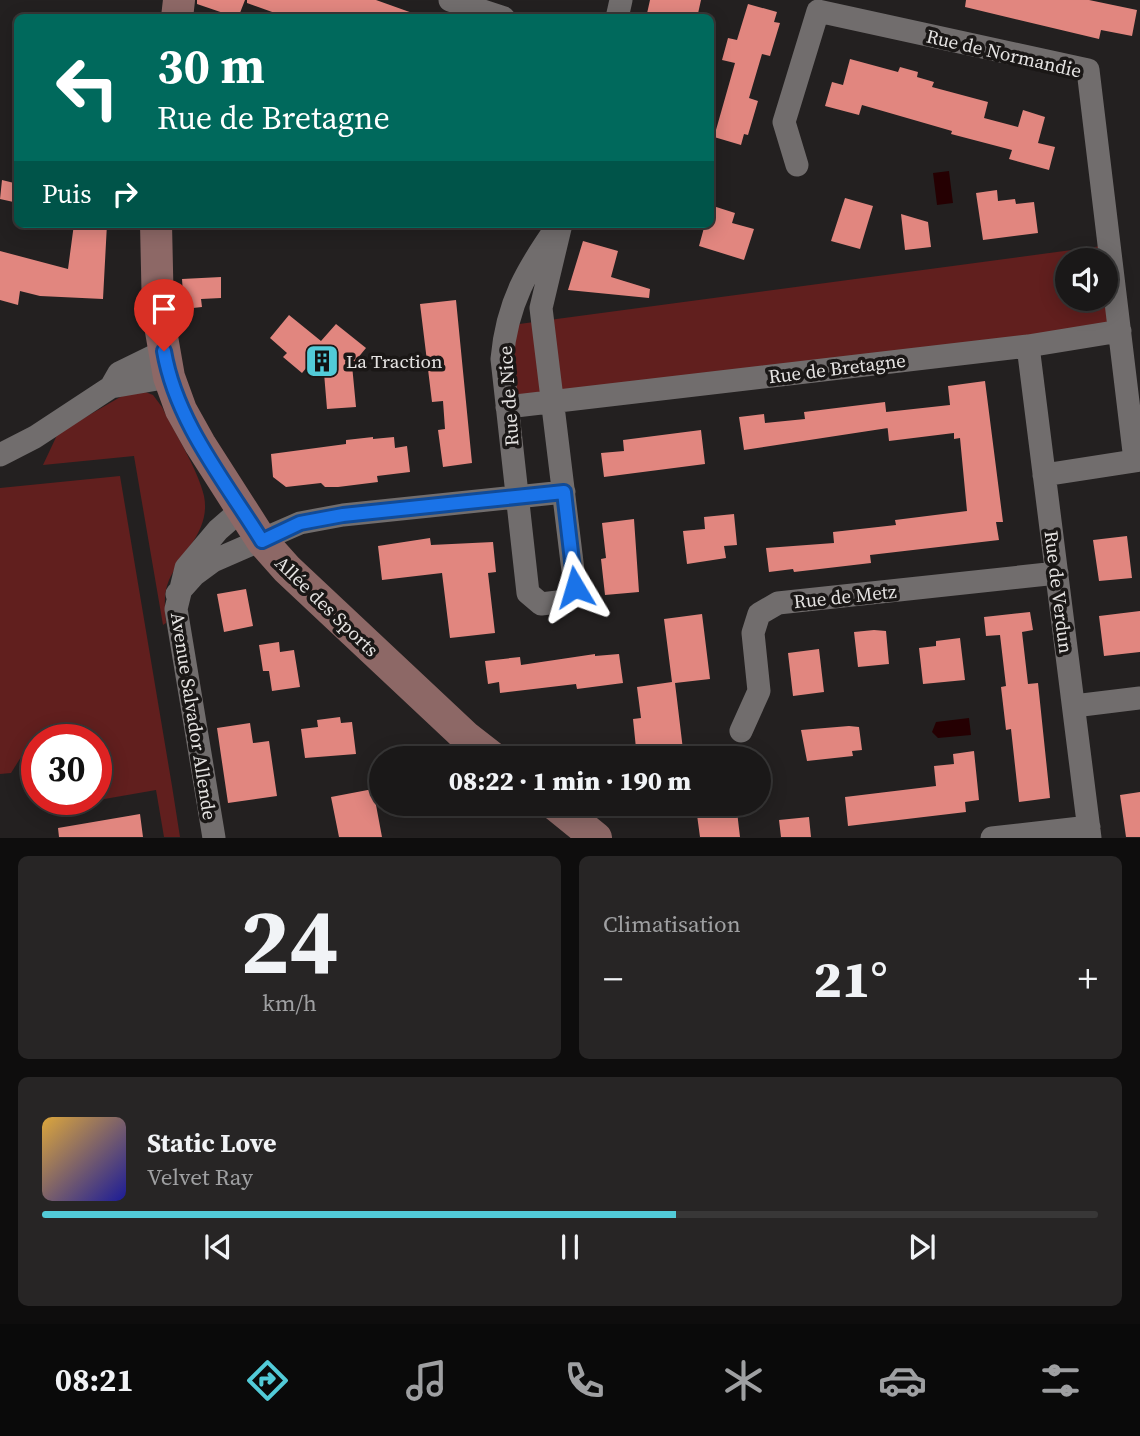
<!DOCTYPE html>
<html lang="fr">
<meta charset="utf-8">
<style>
:root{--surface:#1a1818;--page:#272525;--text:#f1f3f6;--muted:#9fa0a2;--line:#383737;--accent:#52cbd8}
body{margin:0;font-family:"Source Serif 4",serif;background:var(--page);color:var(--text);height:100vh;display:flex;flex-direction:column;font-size:26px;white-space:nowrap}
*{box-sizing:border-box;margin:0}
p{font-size:23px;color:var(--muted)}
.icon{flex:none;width:38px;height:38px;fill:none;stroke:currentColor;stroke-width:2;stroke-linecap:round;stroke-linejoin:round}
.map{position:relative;height:838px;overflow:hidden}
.side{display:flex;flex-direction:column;gap:18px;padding:18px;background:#0e0d0d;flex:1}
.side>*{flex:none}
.guide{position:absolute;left:14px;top:14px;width:700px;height:214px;border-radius:10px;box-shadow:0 4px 18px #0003,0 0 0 2px var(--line);background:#00695c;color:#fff;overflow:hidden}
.controls{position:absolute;left:1055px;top:248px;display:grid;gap:14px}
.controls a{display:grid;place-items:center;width:63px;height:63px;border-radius:50%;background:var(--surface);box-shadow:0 4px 18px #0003,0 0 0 2px var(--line);font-size:35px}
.speed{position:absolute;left:21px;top:724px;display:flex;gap:14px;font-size:35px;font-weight:700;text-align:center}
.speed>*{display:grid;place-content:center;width:91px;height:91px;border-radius:50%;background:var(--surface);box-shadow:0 4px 18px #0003,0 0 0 2px var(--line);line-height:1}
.speed .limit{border:10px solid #d22;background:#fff;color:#111}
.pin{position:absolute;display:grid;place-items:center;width:60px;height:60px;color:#fff;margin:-72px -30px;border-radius:50% 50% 50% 0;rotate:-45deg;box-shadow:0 0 7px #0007}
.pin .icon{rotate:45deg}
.me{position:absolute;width:77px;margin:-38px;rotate:353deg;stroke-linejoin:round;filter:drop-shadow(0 0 5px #0008)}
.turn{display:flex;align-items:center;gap:24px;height:147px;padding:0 28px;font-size:32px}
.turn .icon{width:91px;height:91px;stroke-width:2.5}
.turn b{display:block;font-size:49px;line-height:60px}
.then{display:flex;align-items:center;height:66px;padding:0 28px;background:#0003;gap:14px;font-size:26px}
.big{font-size:52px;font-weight:800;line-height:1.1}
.side .widget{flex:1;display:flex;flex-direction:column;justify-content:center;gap:10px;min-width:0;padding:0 24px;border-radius:10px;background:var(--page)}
.side .dial{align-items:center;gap:0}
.dial b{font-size:91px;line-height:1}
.song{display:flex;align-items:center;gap:21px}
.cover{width:84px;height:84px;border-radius:10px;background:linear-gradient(135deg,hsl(40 70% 55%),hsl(240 70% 35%))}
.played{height:7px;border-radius:4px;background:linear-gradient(90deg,var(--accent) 60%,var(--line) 60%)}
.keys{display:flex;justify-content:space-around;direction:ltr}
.heat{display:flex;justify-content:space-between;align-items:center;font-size:38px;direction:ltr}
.side .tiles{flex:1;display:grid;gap:18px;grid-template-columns:1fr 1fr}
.widget:last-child{grid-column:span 2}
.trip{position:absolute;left:369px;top:746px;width:402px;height:70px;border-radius:35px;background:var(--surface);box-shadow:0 4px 18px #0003,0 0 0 2px var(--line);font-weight:800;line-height:70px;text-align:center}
.tab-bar{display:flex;height:112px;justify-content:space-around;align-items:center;background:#0a0a0a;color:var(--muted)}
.tab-bar .icon{width:49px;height:49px}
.tab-bar .selected{color:var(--accent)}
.tab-bar b{font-size:32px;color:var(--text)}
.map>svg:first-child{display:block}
.green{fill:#611f1e;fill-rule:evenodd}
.water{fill:#250002}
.building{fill:#e1867f}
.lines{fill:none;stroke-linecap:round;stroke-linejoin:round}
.street{stroke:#716d6d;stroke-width:23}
.secondary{stroke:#8d6866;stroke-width:32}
.route-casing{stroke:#114b97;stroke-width:18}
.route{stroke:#1a73e8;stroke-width:12}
.labels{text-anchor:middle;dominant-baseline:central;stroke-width:7;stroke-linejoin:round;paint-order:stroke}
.street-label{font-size:19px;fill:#e5e3e2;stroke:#1a1716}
.poi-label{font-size:19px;fill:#e5e3e2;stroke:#1a1716;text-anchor:start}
</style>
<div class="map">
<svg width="1140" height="838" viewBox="0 0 1140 838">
<rect width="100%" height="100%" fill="#232020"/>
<path class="green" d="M1109 245 1120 331 507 407 505 326ZM1068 261H1106V299H1068Z
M143 391 153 395 162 407C174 432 198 469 204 496 211 530 182 552 169 580 163 594 165 608 166 623L163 625 134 456 43 465 58 433 122 396Z
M120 476 172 786 180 837H164L156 790 93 801 96 800V740H37V754L21 757 11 773 0 774V488Z"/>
<path class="water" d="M949 171 953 203 937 205 933 173Z
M969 718 971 735 938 738 932 732 936 722Z"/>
<path class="building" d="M197 0H245L238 18 197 4Z
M247 0H376L418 15V18H289L247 3Z
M650 0H701L697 18H646Z
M966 0H1089L1137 10 1132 36 1101 30 1099 39 965 7Z
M748 4 777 12 774 22 780 23 770 56 762 54 749 98 758 101 748 135 744 134 741 145 714 137 735 63 722 60 728 38 737 40Z
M850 59 898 72 900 67 918 72 917 77 934 82 932 87 988 102 984 118 1018 127 1023 110 1045 117 1038 143 1055 147 1049 170 1009 159 1012 150 951 134 952 131 862 105 859 115 825 106 832 82 843 85Z
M2 180 18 184V203L0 199Z
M997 190 998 201 1015 199 1016 204 1034 202 1038 233 983 240 976 193Z
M845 198 873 206 860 249 831 241Z
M710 205 735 213 732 223 754 229 744 260 699 246 705 224H710Z
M901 214 928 222 931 247 905 250Z
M74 224H107L103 299 40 296 20 291 18 305 0 300V251L68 269Z
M583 241 618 251 611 277 650 289 649 298 568 290Z
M221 277V298L201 299 202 307 184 309 182 279Z
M456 300 472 463 443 467 438 430 445 429 443 401 432 402 420 304Z
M289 315 321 341 336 324 366 348 352 365 356 407 327 409 322 349 302 373 283 357 287 353 270 338Z
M985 381 1003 522H996L999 540 870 555 871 563 794 572 793 569 769 572 766 548 834 543 833 532 896 525 895 520 967 511 960 438 954 439V433L889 441 886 412 950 405 948 386Z
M885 402 888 428 744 450 739 417 764 414 765 423 805 419 804 412Z
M701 430 705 464 604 477 601 453 624 451 623 440Z
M373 437V439L394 437 395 448 407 446 410 472 377 476 378 482 338 487H325L321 483 286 487 273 477 271 454 346 444V440Z
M734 514 737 545 724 546 726 558 687 564 683 531 705 529 704 517Z
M634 519 639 592 605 595 601 559 606 558 602 523Z
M1127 536 1132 578 1099 581 1093 540Z
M430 538 431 545 493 542 496 572 488 573 495 633 450 638 442 573 382 580 378 546Z
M246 589 253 626 224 632 217 594Z
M1140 611V652L1104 656 1099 616Z
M1030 612 1033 630 1022 632 1028 684 1038 683 1050 798 1019 802 1011 729 1006 730 1001 687 1006 686 1000 635 986 636 984 617Z
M702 614 710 679 675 683 684 758H637L633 719 641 718 637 687 672 682 664 619Z
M874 630 886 631 889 664 858 667 854 632Z
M960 638 965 680 923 684 919 648 936 646V641Z
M279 642 280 652 294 650 300 687 272 691 269 671H263L259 645Z
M819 649 824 692 793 696 788 653Z
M595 654V656L619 654 623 683 577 689 576 684 500 693 499 682 488 684 485 661 520 657 521 665Z
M340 717 341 723 352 722 356 754 305 758 301 729 318 727 317 720Z
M250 723 253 743 269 741 277 796 228 803 217 728Z
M849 726 859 727 862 750 852 751 853 756 807 761 801 730Z
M974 751 979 800 965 802 966 812 848 826 845 797 936 786 934 766 954 764 953 754Z
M373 789 382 837H339L331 797Z
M1140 792V837H1126L1120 795Z
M707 803H736L740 837H700L697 815 708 813Z
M140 814 143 837H59L58 828Z
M809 817 811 837H781L779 820Z"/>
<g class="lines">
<path class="street" d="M450 0 504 18
M617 18 621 0
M797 165 784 122 818 11 1088 70 1135 460
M559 224C527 269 507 303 502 359L528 593 541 604 566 601 575 587 541 308 561 224
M1028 346 1090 838
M111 387 119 373 164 351
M507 407 1028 346 1120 331
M0 455 35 437 111 387 169 377
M1044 475 1140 460
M177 594 194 575 213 561 300 523 343 515 564 492
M1074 706 1140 698
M741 731 759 691 753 633 759 614 778 603 1057 573
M214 838 176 609 186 568 218 530 242 509
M992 838 1089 827"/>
<path class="secondary" d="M177 18 179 0
M156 224 158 314 169 377 181 410 200 444 262 541 287 569 466 737 493 758
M553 803 596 838"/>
</g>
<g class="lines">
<g class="route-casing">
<path id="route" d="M164 351C176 422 225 481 262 541L300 523 343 515 564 492 575 587"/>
</g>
<use href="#route" class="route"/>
</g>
<defs>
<g id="building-square" transform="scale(1.75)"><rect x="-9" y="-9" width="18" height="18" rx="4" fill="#52cbd8" stroke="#1a1716"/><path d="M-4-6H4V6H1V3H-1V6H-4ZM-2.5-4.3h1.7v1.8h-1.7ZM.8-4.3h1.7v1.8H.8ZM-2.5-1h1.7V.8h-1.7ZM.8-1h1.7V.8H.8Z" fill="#111"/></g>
</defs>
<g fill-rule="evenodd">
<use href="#building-square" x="322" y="361"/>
</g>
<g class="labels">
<g class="street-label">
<text transform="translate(1004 53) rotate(13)">Rue de Normandie</text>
<text transform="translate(837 368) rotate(-7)">Rue de Bretagne</text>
<text transform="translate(508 396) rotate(-94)">Rue de Nice</text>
<text transform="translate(1059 592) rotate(83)">Rue de Verdun</text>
<text transform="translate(845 596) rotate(-6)">Rue de Metz</text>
<text transform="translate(327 606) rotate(44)">Allée des Sports</text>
<text transform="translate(194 716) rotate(81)">Avenue Salvador Allende</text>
</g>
<g class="poi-label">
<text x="346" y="361">La Traction</text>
</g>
</g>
</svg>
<div class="controls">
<a><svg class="icon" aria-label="sound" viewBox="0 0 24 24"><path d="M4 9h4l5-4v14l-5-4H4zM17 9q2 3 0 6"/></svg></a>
</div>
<div class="speed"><div class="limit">30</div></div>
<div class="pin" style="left:164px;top:351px;background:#d93025"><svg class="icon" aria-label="arrive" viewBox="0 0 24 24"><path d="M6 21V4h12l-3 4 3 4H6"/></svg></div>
<svg class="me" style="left:575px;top:587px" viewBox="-20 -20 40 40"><path d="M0-17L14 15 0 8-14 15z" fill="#1a73e8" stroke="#fff" stroke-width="4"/></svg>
<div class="trip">08:22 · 1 min · 190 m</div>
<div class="guide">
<div class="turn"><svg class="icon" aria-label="left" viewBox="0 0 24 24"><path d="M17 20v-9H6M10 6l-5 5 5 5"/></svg><div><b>30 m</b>Rue de Bretagne</div></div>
<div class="then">Puis<svg class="icon" aria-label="right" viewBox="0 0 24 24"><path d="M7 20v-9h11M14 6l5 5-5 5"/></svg></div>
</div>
</div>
<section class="side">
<div class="tiles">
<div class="widget dial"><b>24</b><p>km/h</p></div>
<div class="widget"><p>Climatisation</p>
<div class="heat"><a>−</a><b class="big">21°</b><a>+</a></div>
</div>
<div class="widget">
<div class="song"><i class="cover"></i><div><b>Static Love</b><p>Velvet Ray</p></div></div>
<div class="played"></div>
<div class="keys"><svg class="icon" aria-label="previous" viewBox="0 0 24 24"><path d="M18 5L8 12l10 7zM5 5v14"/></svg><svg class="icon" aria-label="pause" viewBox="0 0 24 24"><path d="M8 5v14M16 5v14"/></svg><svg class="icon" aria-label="next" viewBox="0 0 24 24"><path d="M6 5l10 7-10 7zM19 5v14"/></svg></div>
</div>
</div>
</section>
<nav class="tab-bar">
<b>08:21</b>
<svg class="icon selected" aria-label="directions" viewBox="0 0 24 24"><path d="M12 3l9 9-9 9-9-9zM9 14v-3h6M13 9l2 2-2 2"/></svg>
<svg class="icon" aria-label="music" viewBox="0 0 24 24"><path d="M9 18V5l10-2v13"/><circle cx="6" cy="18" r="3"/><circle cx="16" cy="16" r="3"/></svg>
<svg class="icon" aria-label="phone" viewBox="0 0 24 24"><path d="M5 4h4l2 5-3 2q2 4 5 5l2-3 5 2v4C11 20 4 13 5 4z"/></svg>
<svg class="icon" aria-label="climate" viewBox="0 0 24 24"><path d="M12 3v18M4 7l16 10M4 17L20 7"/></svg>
<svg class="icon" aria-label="car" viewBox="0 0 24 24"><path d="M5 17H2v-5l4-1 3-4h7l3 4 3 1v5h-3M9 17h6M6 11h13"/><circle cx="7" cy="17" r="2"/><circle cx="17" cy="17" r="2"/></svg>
<svg class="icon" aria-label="filters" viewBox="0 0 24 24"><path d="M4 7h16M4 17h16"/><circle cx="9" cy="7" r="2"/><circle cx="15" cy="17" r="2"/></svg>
</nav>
